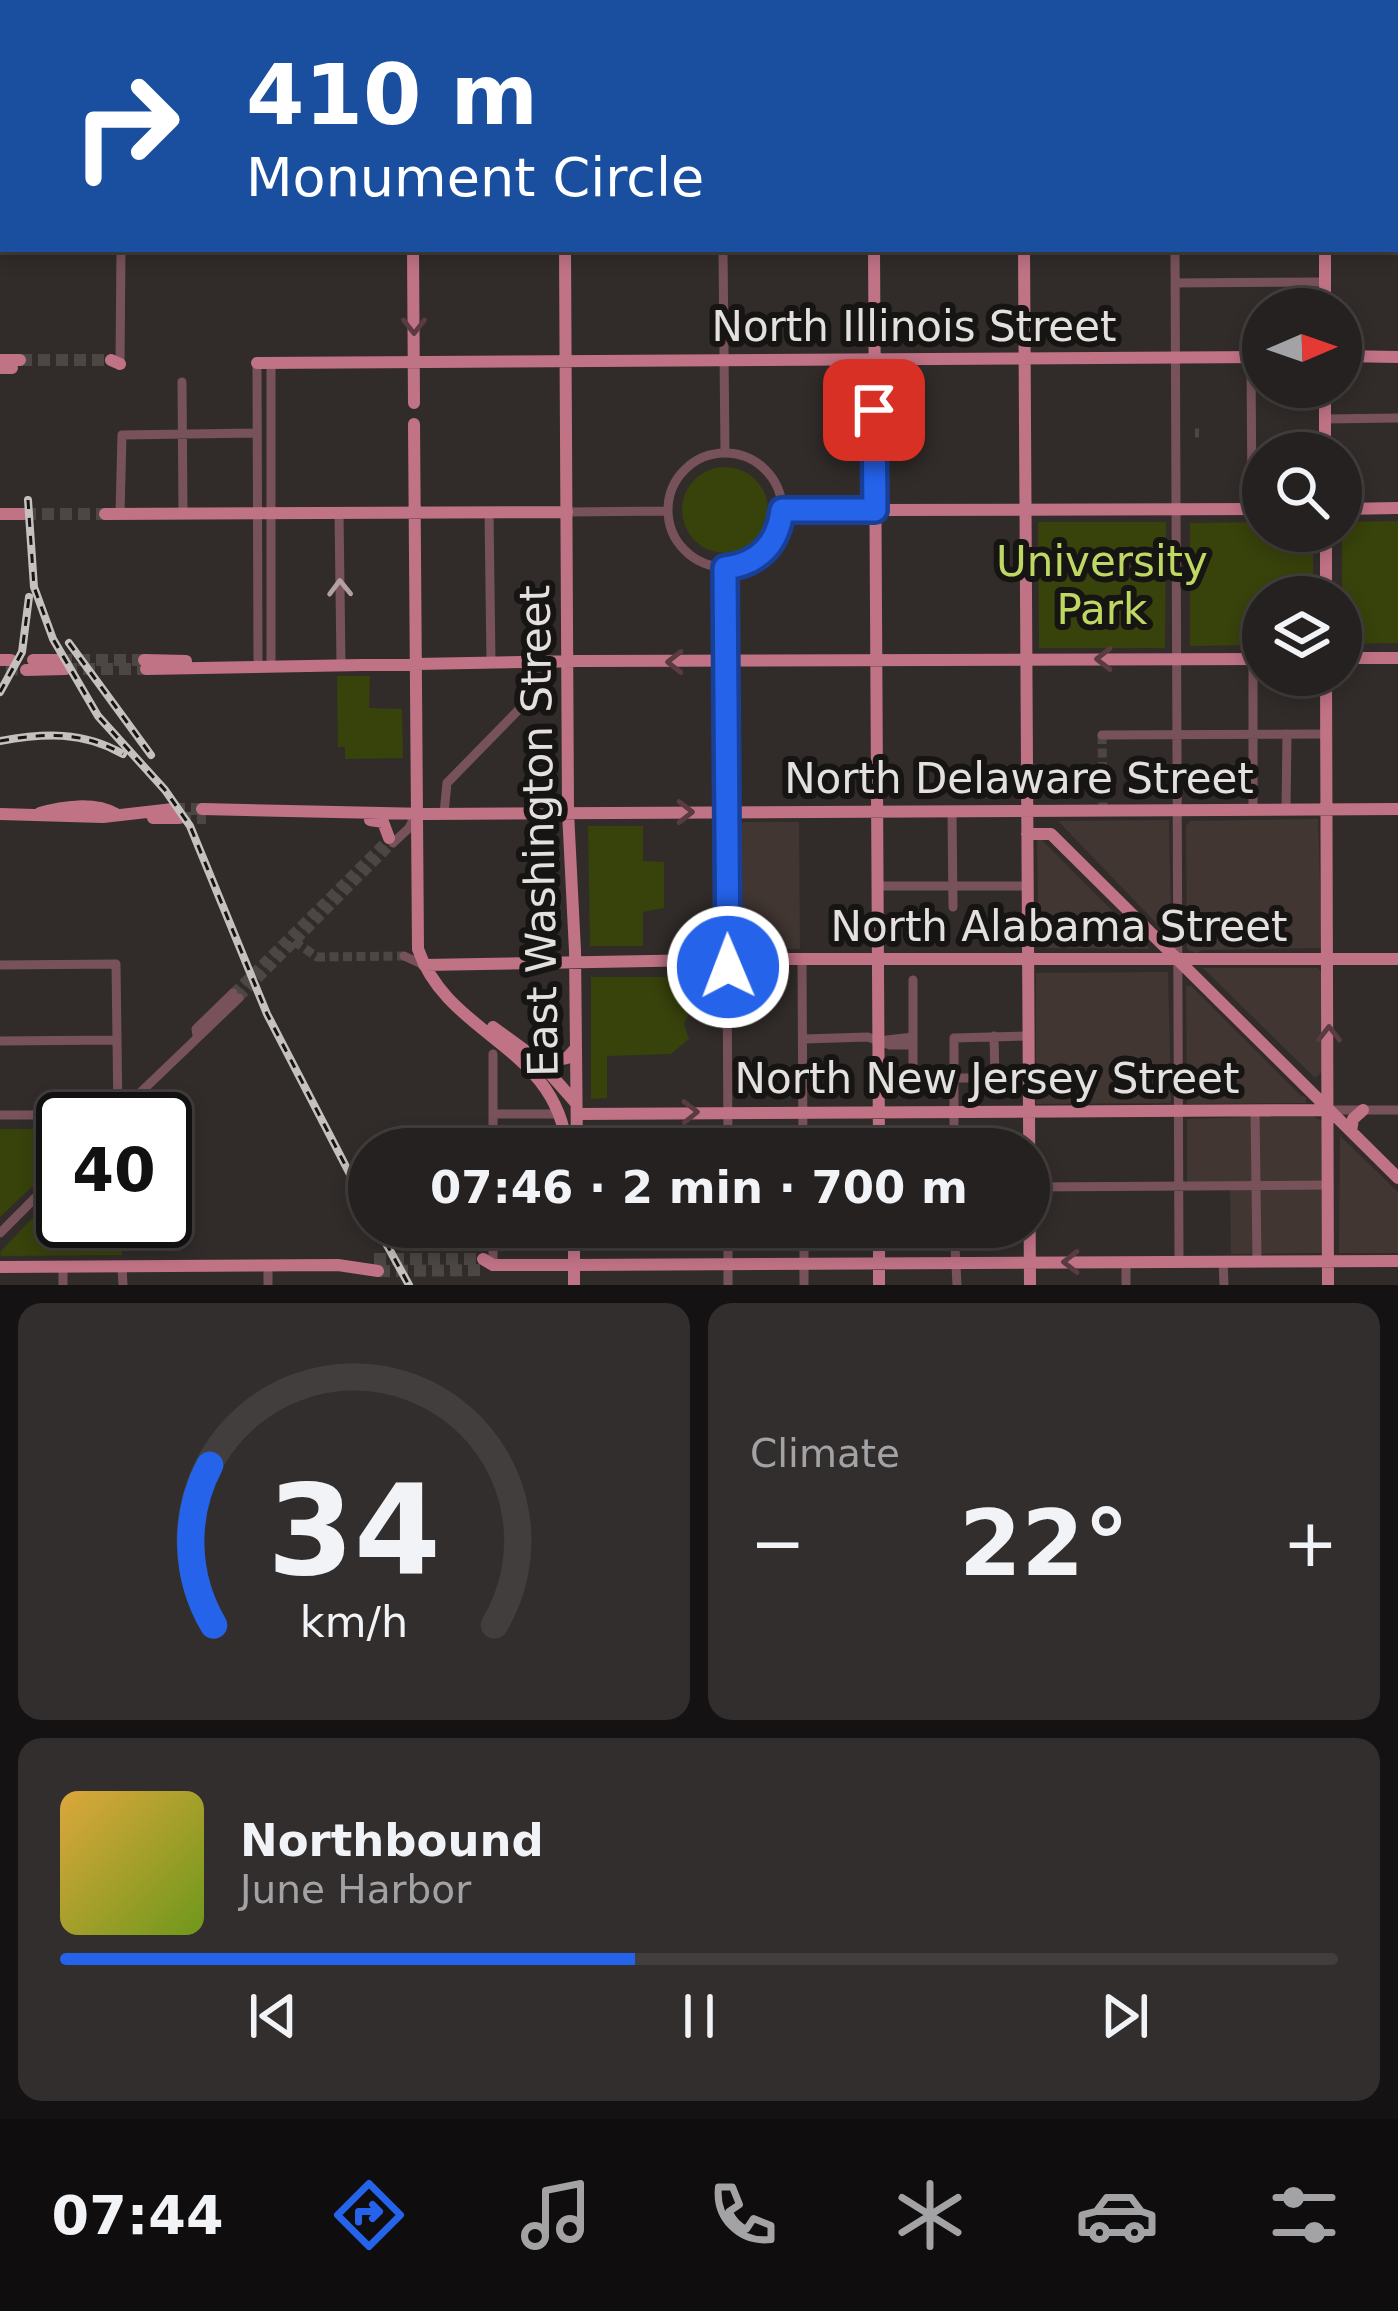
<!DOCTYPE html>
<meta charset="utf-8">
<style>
:root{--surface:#252120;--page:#312e2d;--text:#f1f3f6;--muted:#a3a3a5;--line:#423e3e;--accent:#2563eb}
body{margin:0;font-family:"DejaVu Sans",sans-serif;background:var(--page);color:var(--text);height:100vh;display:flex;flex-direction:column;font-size:45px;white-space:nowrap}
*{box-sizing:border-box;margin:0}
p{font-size:39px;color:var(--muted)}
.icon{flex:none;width:66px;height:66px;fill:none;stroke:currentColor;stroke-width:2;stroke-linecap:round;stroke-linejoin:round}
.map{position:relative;height:1285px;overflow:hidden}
.sheet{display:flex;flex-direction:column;gap:18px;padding:18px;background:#141212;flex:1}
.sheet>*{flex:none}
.guide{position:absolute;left:0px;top:0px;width:1398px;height:252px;box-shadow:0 6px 18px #0003,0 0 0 3px var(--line);background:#1a4fa0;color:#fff;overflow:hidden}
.needle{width:78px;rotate:88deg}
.tools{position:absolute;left:1242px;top:288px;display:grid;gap:24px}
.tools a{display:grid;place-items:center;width:120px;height:120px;border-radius:50%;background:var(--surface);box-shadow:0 6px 18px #0003,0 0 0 3px var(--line);font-size:60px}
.speed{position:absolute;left:36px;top:1092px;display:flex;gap:24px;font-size:60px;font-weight:700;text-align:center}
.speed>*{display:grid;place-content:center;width:156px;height:156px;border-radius:50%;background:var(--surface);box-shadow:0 6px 18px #0003,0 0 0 3px var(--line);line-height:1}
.speed .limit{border:6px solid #111;border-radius:18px;background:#fff;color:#111}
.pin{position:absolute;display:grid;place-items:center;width:102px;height:102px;color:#fff;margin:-51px;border-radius:24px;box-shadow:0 6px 18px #0006}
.me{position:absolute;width:132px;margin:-66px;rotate:359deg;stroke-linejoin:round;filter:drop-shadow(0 0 9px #0008)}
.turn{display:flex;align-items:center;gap:42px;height:252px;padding:0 48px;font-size:54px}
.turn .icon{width:156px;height:156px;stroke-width:2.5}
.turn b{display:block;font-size:84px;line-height:102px}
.big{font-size:90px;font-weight:600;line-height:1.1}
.sheet .tile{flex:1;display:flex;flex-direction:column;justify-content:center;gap:18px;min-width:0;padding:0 42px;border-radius:24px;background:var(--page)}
.sheet .dial{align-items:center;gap:0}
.dial svg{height:312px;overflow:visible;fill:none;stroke:var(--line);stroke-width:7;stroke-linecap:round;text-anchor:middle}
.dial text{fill:var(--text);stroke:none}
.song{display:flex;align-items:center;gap:36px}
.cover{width:144px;height:144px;border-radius:18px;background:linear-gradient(135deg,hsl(40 70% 55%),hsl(80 70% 35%))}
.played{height:12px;border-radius:6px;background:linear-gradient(90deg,var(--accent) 45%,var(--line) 45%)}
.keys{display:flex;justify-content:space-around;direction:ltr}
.heat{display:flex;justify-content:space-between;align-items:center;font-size:66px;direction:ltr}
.sheet .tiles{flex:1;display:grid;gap:18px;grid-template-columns:1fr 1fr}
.tile:last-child{grid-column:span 2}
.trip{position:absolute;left:348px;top:1128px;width:702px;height:120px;border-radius:60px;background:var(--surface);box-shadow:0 6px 18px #0003,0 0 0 3px var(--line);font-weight:600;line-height:120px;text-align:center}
.menu{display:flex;height:192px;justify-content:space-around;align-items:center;background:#0f0d0d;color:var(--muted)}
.menu .icon{width:84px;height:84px}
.menu .active{color:var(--accent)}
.menu b{font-size:54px;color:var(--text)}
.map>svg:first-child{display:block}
.built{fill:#413632}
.green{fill:#38420b}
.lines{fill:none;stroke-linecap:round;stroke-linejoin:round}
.minor-tunnel{stroke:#4c4745;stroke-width:9;stroke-dasharray:9 4.5;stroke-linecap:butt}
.major-tunnel{stroke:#4c4745;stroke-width:12;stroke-dasharray:12 6;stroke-linecap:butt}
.minor{stroke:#78525a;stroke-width:9}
.major{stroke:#c17386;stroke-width:12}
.rail-casing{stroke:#c4c1bf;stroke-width:8}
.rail{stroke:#171514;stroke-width:3;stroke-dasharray:9;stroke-linecap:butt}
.oneway{stroke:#5b3b42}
.oneway2{stroke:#b3a0a3}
.route-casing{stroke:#184099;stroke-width:30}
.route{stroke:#2563eb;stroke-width:21}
.labels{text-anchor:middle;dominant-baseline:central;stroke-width:12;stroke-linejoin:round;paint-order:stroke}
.street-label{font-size:42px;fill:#e3e0de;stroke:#171514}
.park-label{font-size:42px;fill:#bed861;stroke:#171514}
</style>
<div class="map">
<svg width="1398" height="1285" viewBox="0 0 1398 1285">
<rect width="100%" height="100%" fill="#312c2a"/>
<path class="built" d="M1318 819 1322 948 1202 950 1196 953 1187 949 1186 826 1190 821Z
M1169 820 1171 922 1163 930 1058 821Z
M743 822H799L800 949 740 948 738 825Z
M1037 840H1042L1150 949 1039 948Z
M1203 968H1318L1322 973 1323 1071 1315 1078Z
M1168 972 1171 1103 1036 1104V973Z
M1186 986H1191L1301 1096 1306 1097V1103L1187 1104Z
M1311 1115 1322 1121V1253L1231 1254 1230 1184 1187 1183V1119Z
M1340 1136 1398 1192V1253H1339Z"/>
<path class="green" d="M682 510a43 43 0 1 1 86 0a43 43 0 1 1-86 0Z
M1398 521V643L1342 644V522Z
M1038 522H1166L1165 648H1039Z
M1263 522V531H1313V597H1263V645L1190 646V523Z
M337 676H370L369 708 402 709 403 758 345 759V747H338Z
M588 826H643V861L664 862V908L643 912V946H590Z
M591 977H694V1003L684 1024 689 1039 671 1054 607 1056V1098L591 1099Z
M0 1129H63V1157L0 1217Z
M63 1186V1221H122V1255L1 1256 0 1252Z"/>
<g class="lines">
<path class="minor-tunnel" d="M1195 433H1199
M1102 735 1103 810
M294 941 317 957 404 956
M233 993 389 838
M239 998 392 844"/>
<path class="major-tunnel" d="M20 360H111
M24 514H105
M60 660H144
M6 669 26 670
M65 669H146
M173 809H202
M179 818H206
M374 1259H483
M378 1271 485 1270"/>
<path class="minor" d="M1395 56H1398
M1395 131H1398
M723 249 725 453
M1175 249 1179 1261
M1175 283 1325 282
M1251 357 1252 509
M257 363 258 665
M271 363V665
M120 364 121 249
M182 382 183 513
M1325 419 1398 418
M668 510a57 57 0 1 1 114 0a57 57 0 1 1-114 0Z
M782 510H875
M339 512 341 664
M489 512 491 662
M567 512 668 511
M120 514 122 435 257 433
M725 568 728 1149
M1253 659V809
M1102 735 1327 734
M1286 809 1287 734
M952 811 953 907
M444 813 447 783 536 692 541 662
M393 843 409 828 416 814
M877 886H1028
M404 956 424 965
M802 959 803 1149
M0 965 116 964 118 1115
M913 980V1095
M197 1035 196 1029 233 993
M994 1036 995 1078
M804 1039 868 1037 890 1045H913
M0 1041 117 1040
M878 1041 913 1037
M493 1054V1149
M913 1078H1011
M1255 1110 1257 1261
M1329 1110H1398
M954 1112V1038L1029 1036
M119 1113 239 998
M493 1114H560
M0 1115H118
M954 1119V1149
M1029 1187 1329 1185
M493 1227V1265
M804 1227V1285
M954 1227 957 1285
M0 1233 63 1170
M1223 1261 1224 1285
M1126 1262V1285
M268 1266V1285
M122 1267 123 1285
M63 1268V1285
M728 1285V1227"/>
<path class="major" d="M410 0V3
M565 0V3
M872 0V3
M1022 0V3
M1323 0V3
M1227 3 1230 0
M1395 205H1398
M0 210H3
M413 249 414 403
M565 249 568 812 575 951 577 1149
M874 249 879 1149
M1024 249 1030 1285
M1325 249V309
M1341 356 1398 357
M0 360H20
M111 360 120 364
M257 363 1263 357
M0 368H12
M1325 387V453
M414 424 418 949C448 1037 557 1045 567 1149
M1341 509 1398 508
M875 510 1263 509
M0 514H24
M105 514 567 512
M1326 531V597
M1341 658H1398
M0 660H11
M33 660H60
M144 660 186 661
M146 669 578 661 1263 659
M26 670 65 669
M1326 675 1328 1285
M202 809 428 814 1398 809
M40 813C63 806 95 802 116 814
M0 814 103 817 173 809
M153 818H179
M370 820 383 822 389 838
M1027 834H1051L1398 1178
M424 965 770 959H1398
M493 1027 537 1059 575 1102
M536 1049 556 1060 567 1058 576 1048
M577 1114 1329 1110
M1351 1131 1353 1119 1363 1110
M574 1227V1285
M879 1227V1285
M483 1259 493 1265H574L1398 1261
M0 1267 338 1265 378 1271"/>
<g class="rail-casing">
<path id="rail" d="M98 3 99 0
M28 500 34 587 53 639 98 716 165 790 190 826 267 1014 369 1211
M69 643 151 755
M0 692 22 652 29 597
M0 741C44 733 83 731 123 754
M377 1227 409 1285"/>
</g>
<use href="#rail" class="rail"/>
</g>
<defs><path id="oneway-chevron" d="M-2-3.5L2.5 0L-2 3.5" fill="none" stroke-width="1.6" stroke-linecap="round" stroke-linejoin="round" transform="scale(3)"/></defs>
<g class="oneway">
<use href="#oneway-chevron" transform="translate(414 326) rotate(90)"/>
<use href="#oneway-chevron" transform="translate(1104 659) rotate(180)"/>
<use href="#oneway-chevron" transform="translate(675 662) rotate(180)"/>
<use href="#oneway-chevron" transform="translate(685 812)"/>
<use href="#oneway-chevron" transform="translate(1329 1034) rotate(-90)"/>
<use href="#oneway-chevron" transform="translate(690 1112) rotate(-1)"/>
<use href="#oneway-chevron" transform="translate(1071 1262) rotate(180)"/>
</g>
<use class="oneway2" href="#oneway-chevron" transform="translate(340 588) rotate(-91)"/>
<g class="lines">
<g class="route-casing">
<path id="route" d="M728 967 725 568C759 564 778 544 782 510H875L874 410"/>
</g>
<use href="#route" class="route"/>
</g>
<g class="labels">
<g class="street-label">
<text x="914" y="326">North Illinois Street</text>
<text x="1019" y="778">North Delaware Street</text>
<text transform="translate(539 831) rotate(-91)">East Washington Street</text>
<text x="1059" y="926">North Alabama Street</text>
<text x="987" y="1078">North New Jersey Street</text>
</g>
<g class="park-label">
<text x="1102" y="561">University<tspan x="1102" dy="48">Park</tspan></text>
</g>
</g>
</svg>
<div class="tools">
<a><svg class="needle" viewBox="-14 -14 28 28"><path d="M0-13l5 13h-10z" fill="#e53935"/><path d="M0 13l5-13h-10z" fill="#a3a3a5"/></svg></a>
<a><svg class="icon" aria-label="search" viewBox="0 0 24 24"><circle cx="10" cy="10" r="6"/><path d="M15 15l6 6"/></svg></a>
<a><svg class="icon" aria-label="layers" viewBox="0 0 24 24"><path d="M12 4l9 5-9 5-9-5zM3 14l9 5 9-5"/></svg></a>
</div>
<div class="speed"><div class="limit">40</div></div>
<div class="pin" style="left:874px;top:410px;background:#d93025"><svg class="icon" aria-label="arrive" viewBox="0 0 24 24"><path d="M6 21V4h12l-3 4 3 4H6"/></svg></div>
<svg class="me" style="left:728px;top:967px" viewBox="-20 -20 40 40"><circle r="17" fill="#2563eb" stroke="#fff" stroke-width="3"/><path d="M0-11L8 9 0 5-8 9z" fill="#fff"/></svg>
<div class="trip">07:46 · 2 min · 700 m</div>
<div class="guide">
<div class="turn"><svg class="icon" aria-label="right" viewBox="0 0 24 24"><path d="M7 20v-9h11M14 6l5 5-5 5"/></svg><div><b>410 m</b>Monument Circle</div></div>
</div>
</div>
<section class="sheet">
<div class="tiles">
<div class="tile dial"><svg viewBox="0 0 100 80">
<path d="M14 69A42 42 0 1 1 86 69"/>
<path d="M14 69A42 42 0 0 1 13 28" stroke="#2563eb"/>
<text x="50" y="56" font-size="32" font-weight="700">34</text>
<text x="50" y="72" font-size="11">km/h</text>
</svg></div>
<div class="tile"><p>Climate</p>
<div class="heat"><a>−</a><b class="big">22°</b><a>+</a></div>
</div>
<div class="tile">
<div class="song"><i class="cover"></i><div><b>Northbound</b><p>June Harbor</p></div></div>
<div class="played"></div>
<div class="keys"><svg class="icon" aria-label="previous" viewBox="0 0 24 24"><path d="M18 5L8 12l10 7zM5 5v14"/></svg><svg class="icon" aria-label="pause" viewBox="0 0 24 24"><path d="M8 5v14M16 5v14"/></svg><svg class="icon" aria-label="next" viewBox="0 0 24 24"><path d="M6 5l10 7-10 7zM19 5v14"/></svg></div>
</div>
</div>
</section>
<nav class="menu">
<b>07:44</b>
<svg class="icon active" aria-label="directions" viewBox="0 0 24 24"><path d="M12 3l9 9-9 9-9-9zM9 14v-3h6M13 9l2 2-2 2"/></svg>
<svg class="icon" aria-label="music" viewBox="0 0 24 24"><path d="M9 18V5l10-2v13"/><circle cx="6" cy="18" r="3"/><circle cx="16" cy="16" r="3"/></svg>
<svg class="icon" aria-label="phone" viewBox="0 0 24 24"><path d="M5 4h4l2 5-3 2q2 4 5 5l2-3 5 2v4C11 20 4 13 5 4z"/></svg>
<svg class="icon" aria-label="climate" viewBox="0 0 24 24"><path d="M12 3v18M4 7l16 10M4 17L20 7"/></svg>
<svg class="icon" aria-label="car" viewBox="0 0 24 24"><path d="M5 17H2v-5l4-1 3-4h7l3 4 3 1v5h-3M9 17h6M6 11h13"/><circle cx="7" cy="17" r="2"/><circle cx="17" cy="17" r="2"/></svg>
<svg class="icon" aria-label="filters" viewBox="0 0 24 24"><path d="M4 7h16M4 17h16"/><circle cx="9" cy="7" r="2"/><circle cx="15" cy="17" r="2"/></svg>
</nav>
